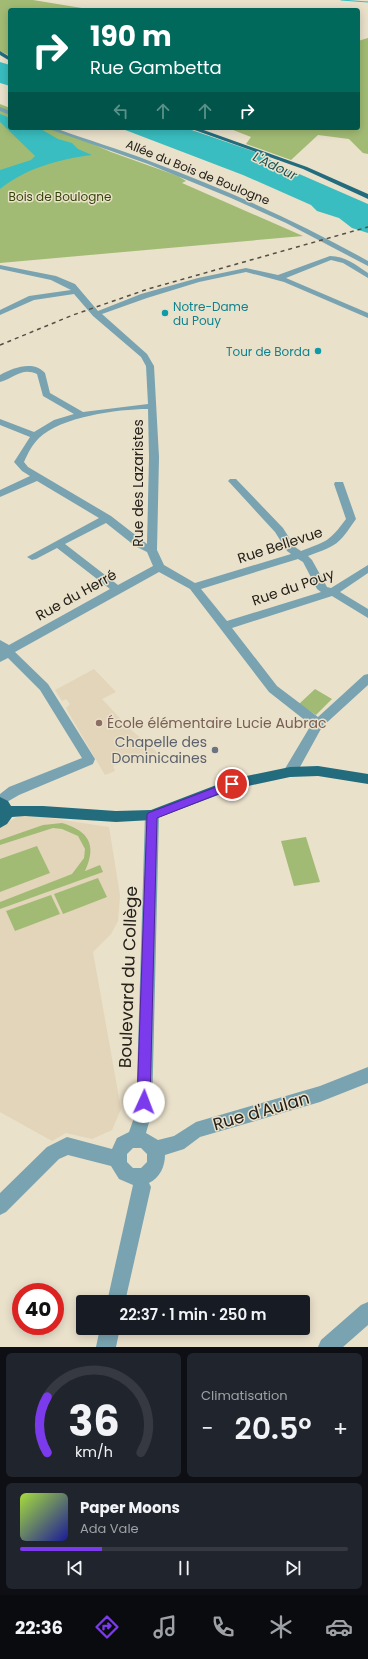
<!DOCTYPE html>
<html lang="fr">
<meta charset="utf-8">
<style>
:root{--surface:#171b24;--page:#20242c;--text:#f1f3f6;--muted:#9ea1a6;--line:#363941;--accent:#7c3aed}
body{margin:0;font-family:Poppins,sans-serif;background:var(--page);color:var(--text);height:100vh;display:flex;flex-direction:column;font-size:15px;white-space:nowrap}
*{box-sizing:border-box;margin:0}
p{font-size:13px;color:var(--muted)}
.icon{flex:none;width:22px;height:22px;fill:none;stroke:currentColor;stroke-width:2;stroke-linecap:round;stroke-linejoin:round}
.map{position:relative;height:1347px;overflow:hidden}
.sheet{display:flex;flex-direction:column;gap:6px;padding:6px;background:#0d0f14;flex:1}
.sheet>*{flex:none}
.banner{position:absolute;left:8px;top:8px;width:352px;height:122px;border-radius:4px;box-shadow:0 2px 10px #0003;background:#00695c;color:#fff;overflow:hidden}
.speed{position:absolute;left:12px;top:1283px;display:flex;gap:8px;font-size:20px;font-weight:700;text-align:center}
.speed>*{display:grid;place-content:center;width:52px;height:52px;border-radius:50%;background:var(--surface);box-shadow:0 2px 10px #0003;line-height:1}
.speed .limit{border:6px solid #d22;background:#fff;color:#111}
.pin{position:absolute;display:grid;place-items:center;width:34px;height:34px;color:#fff;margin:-17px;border:2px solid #fff;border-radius:50%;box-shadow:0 1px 4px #0007}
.me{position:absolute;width:44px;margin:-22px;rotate:2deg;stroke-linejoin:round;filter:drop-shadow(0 0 3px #0008)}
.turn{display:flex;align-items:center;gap:14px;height:84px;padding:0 16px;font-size:18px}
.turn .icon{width:52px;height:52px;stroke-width:2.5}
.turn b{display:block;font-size:28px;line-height:34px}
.lanes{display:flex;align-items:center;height:38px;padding:0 16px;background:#0003;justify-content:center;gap:20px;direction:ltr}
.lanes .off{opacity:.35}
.big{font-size:30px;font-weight:600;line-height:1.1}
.sheet .widget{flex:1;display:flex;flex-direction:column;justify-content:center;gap:6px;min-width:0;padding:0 14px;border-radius:6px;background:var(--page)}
.sheet .dial{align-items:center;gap:0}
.dial svg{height:104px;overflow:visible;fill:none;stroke:var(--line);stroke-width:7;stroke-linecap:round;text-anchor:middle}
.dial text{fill:var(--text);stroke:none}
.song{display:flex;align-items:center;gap:12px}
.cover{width:48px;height:48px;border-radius:6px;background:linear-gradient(135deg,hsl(80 70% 55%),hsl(240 70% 35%))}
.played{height:4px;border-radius:2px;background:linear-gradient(90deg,var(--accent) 25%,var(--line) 25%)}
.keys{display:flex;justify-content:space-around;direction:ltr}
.heat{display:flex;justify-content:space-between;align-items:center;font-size:22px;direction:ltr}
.sheet .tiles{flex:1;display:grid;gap:6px;grid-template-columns:1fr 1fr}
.widget:last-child{grid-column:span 2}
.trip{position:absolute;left:76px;top:1295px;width:234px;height:40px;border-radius:4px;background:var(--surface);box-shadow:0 2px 10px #0003;font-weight:600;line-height:40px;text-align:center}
.menu{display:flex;height:64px;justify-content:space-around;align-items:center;background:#090b0e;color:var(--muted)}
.menu .icon{width:28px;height:28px}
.menu .current{color:var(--accent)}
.menu b{font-size:18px;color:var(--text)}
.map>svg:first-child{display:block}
.built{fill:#e2d5ba}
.green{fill:#a2bb74}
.water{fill:#39bdc0}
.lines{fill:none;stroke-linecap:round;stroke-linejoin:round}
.stream{stroke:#39bdc0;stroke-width:1}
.river{fill:#39bdc0;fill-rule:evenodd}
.minor{fill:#79a3b0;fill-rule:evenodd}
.major{fill:#236c7e;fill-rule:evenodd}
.rail{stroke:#544e44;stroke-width:1.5;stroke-dasharray:4 4;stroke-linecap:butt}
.route{fill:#7c3aed;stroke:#51269a}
.culture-dot{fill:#0f9aa8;stroke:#eae1cb;stroke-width:1.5}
.education-dot{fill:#8d6e63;stroke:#eae1cb;stroke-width:1.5}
.worship-dot{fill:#6b7280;stroke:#eae1cb;stroke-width:1.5}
.labels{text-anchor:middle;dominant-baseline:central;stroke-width:3;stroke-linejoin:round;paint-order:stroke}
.far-street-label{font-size:12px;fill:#25211a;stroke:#eae1cb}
.far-park-label{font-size:12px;fill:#354509;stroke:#eae1cb}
.far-culture-label{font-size:12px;fill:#0d838f;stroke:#eae1cb;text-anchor:start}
.far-water-label{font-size:13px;font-style:italic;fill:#195051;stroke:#eae1cb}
.street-label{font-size:14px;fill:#25211a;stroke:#eae1cb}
.education-label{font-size:14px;fill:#785e54;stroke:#eae1cb;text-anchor:start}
.worship-label{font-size:14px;fill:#5b616d;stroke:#eae1cb;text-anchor:end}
.near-street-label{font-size:17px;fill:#25211a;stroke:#eae1cb}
</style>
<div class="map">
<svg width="368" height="1347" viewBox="0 0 368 1347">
<rect width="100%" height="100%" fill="#eae1cb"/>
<path class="built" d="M94 669 116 692 102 699 129 728 159 754 134 763H121L113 766 115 771 105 775 68 712 66 708 70 704 66 699 62 701 55 690Z
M23 814 109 827 120 895 118 921 111 934 93 952 121 1109 112 1130 92 1139 66 1133 52 1141 0 1112V826Z"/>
<path class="green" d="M0 0H33L94 10H10V56L0 51Z
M368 38V154L363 153 349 139 318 135 291 160 246 144 251 137 228 128H358V41Z
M0 104 10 108V128H56L111 152 178 176 186 181 182 183 303 236 0 263Z
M315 689 332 699 316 715 299 704Z
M62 823C89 831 97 845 85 871L100 865 103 872 0 909V902L72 874 84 858 85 849 78 836 62 829 53 828 0 845V840L43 825Z
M306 837 320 882 294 886 281 841Z
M37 846 50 873 0 892V859Z
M98 878 107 897 63 914 54 894Z
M51 895 60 914 15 931 6 911Z"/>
<path class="water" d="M0 64 10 68V86L0 83Z
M0 114 10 118V128H39L58 139 72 143 78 149 92 155C60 159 26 168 0 189V170L31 160 35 156 0 122Z
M120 128H179L258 156 368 204V233L352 228 339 218 317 211 311 205 243 175Z"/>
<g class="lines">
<path class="stream" d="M341 0 368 2"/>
<path class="river" d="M0 62 10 65V70L0 67Z
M174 128H186L261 154 280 166 279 168H273L255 158Z"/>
<path class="minor" d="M0 107 10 111V115L0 111Z
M46 128H54C87 140 120 149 152 162 227 190 299 222 368 261V266L286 223 231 198 148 164Z
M330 256C345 256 356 265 368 273V278L343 263 331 260 286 278 368 313V318L284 282 246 272 199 282 147 298 102 314 147 354 154 366 159 457 157 550 164 565 195 583 291 554 287 551 275 532 230 483 228 481 230 479H236L283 528 295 547 301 551C327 541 329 542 346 519L334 484 335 482H343L356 519C338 545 338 545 308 556L312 560 327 587 331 588 368 565V573L340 592 368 609V618L332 596 232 628 277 686 318 717 364 675 368 674V685L322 727 295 776 290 777 285 776 283 772 311 725 269 692 190 589 159 572 15 652 48 684 95 759 93 764 19 795 0 806V794L9 787 82 758 40 690 8 658 0 662V640L9 645 110 589 57 548 36 559 32 560 27 557 99 518 37 481 0 497V490L30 476 22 471 14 462 30 437 0 425V419L34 432 54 420 74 414 43 396 37 374C22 367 14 378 0 382V375C13 368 33 360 45 373L50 393 83 412 148 404 146 366 141 357 93 316 74 294 34 300 0 315V310L29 296 71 290 51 280 0 269V265L56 276 75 284 98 311 141 294 198 278 246 268 278 275ZM148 409 149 457 147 544 111 516 28 467 24 462C28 453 32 445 39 438 61 417 117 409 148 409ZM106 523 135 546 147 552 153 566 118 585 65 544ZM298 559 303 562 317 589 321 592 227 621 201 589Z
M152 810 157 811 159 815 152 1112 146 1133 158 1140 174 1136 196 1122 320 1086 368 1067V1083L320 1102 200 1137 184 1149 165 1155C165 1166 160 1178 149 1183L151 1187 125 1302H107L133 1185 119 1179 111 1166 68 1155 59 1159 6 1212 0 1215V1193L47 1147 67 1137 112 1149 117 1138 129 1132 136 1112 145 815 147 811ZM133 1148H141L147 1154V1162L141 1168H133L127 1162V1154Z
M368 1302V1325L343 1347H318L321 1340 361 1305Z
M100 1328H120L116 1347H96Z"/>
<path class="major" d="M0 51 10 57V61L0 55Z
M189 128H198L307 167 368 194V199L303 169Z
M318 766 368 774V784L318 776 290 777 234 789 152 820 116 822 25 816 12 817 7 824 0 828V797L8 801 11 806H43L116 811 151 810 232 779 290 767Z"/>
<path class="rail" d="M0 345 73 315 148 289 368 227"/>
</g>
<path class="route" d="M232 781 236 782 238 784 236 787 157 818 150 1102 148 1106 144 1108 139 1106 137 1102 147 815 148 813Z"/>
<g class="culture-dot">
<circle cx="165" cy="313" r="4"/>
<circle cx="318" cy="351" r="4"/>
</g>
<circle class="education-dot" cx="99" cy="723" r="4"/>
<circle class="worship-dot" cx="215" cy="750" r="4"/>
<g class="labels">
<g class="far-street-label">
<text transform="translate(198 172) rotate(22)">Allée du Bois de Boulogne</text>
</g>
<g class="far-park-label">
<text x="60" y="196">Bois de Boulogne</text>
</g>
<g class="far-culture-label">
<text x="173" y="306">Notre-Dame<tspan x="173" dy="14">du Pouy</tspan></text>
<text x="310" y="351" text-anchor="end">Tour de Borda</text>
</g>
<g class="far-water-label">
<text transform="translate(275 166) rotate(26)">L'Adour</text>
</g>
<g class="street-label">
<text transform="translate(138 483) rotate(-90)">Rue des Lazaristes</text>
<text transform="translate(280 545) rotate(-18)">Rue Bellevue</text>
<text transform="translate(293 587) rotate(-19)">Rue du Pouy</text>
<text transform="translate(76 595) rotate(-29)">Rue du Herré</text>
</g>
<g class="education-label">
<text x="107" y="723">École élémentaire Lucie Aubrac</text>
</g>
<g class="worship-label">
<text x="207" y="742">Chapelle des<tspan x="207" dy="16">Dominicaines</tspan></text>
</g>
<g class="near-street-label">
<text transform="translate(128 977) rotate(-88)">Boulevard du Collège</text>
<text transform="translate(261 1111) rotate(-16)">Rue d'Aulan</text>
</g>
</g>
</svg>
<div class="speed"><div class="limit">40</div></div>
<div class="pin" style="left:232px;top:784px;background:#d93025"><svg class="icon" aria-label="arrive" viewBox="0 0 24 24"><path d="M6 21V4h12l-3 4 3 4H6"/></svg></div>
<svg class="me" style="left:144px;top:1102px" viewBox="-20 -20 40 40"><circle r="19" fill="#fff"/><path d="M0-13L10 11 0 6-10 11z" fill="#7c3aed"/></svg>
<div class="trip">22:37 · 1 min · 250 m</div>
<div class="banner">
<div class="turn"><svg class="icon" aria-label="right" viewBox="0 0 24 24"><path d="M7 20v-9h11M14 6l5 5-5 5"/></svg><div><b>190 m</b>Rue Gambetta</div></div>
<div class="lanes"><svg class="icon off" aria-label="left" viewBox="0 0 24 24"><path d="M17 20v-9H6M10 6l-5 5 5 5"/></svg><svg class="icon off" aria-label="ahead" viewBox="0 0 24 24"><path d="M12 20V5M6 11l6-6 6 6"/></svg><svg class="icon off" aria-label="ahead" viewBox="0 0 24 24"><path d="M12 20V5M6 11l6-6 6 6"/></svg><svg class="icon" aria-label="right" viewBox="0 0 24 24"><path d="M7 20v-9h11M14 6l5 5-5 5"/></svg></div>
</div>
</div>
<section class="sheet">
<div class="tiles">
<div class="widget dial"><svg viewBox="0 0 100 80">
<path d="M14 69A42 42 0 1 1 86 69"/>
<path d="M14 69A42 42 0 0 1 14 26" stroke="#7c3aed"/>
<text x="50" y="56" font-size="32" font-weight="700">36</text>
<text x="50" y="72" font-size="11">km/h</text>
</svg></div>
<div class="widget"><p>Climatisation</p>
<div class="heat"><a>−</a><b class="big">20.5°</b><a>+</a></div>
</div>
<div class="widget">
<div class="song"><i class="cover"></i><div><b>Paper Moons</b><p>Ada Vale</p></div></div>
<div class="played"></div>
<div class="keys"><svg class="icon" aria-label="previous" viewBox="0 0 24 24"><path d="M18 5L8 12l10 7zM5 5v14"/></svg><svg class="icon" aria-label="pause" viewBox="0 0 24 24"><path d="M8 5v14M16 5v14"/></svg><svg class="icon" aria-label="next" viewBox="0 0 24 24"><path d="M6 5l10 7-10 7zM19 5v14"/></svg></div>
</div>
</div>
</section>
<nav class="menu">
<b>22:36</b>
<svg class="icon current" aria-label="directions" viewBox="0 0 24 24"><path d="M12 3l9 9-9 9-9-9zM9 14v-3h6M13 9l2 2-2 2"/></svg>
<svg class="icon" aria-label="music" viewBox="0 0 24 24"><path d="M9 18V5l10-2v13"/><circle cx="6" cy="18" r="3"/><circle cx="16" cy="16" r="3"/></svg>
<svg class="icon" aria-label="phone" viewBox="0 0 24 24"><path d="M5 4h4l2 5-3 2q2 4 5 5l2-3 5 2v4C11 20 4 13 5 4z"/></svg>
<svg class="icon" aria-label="climate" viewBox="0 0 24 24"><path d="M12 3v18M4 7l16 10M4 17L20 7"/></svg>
<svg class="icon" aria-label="car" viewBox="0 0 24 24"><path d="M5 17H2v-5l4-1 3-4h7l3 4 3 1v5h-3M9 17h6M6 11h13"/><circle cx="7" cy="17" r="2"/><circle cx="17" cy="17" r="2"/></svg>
</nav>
